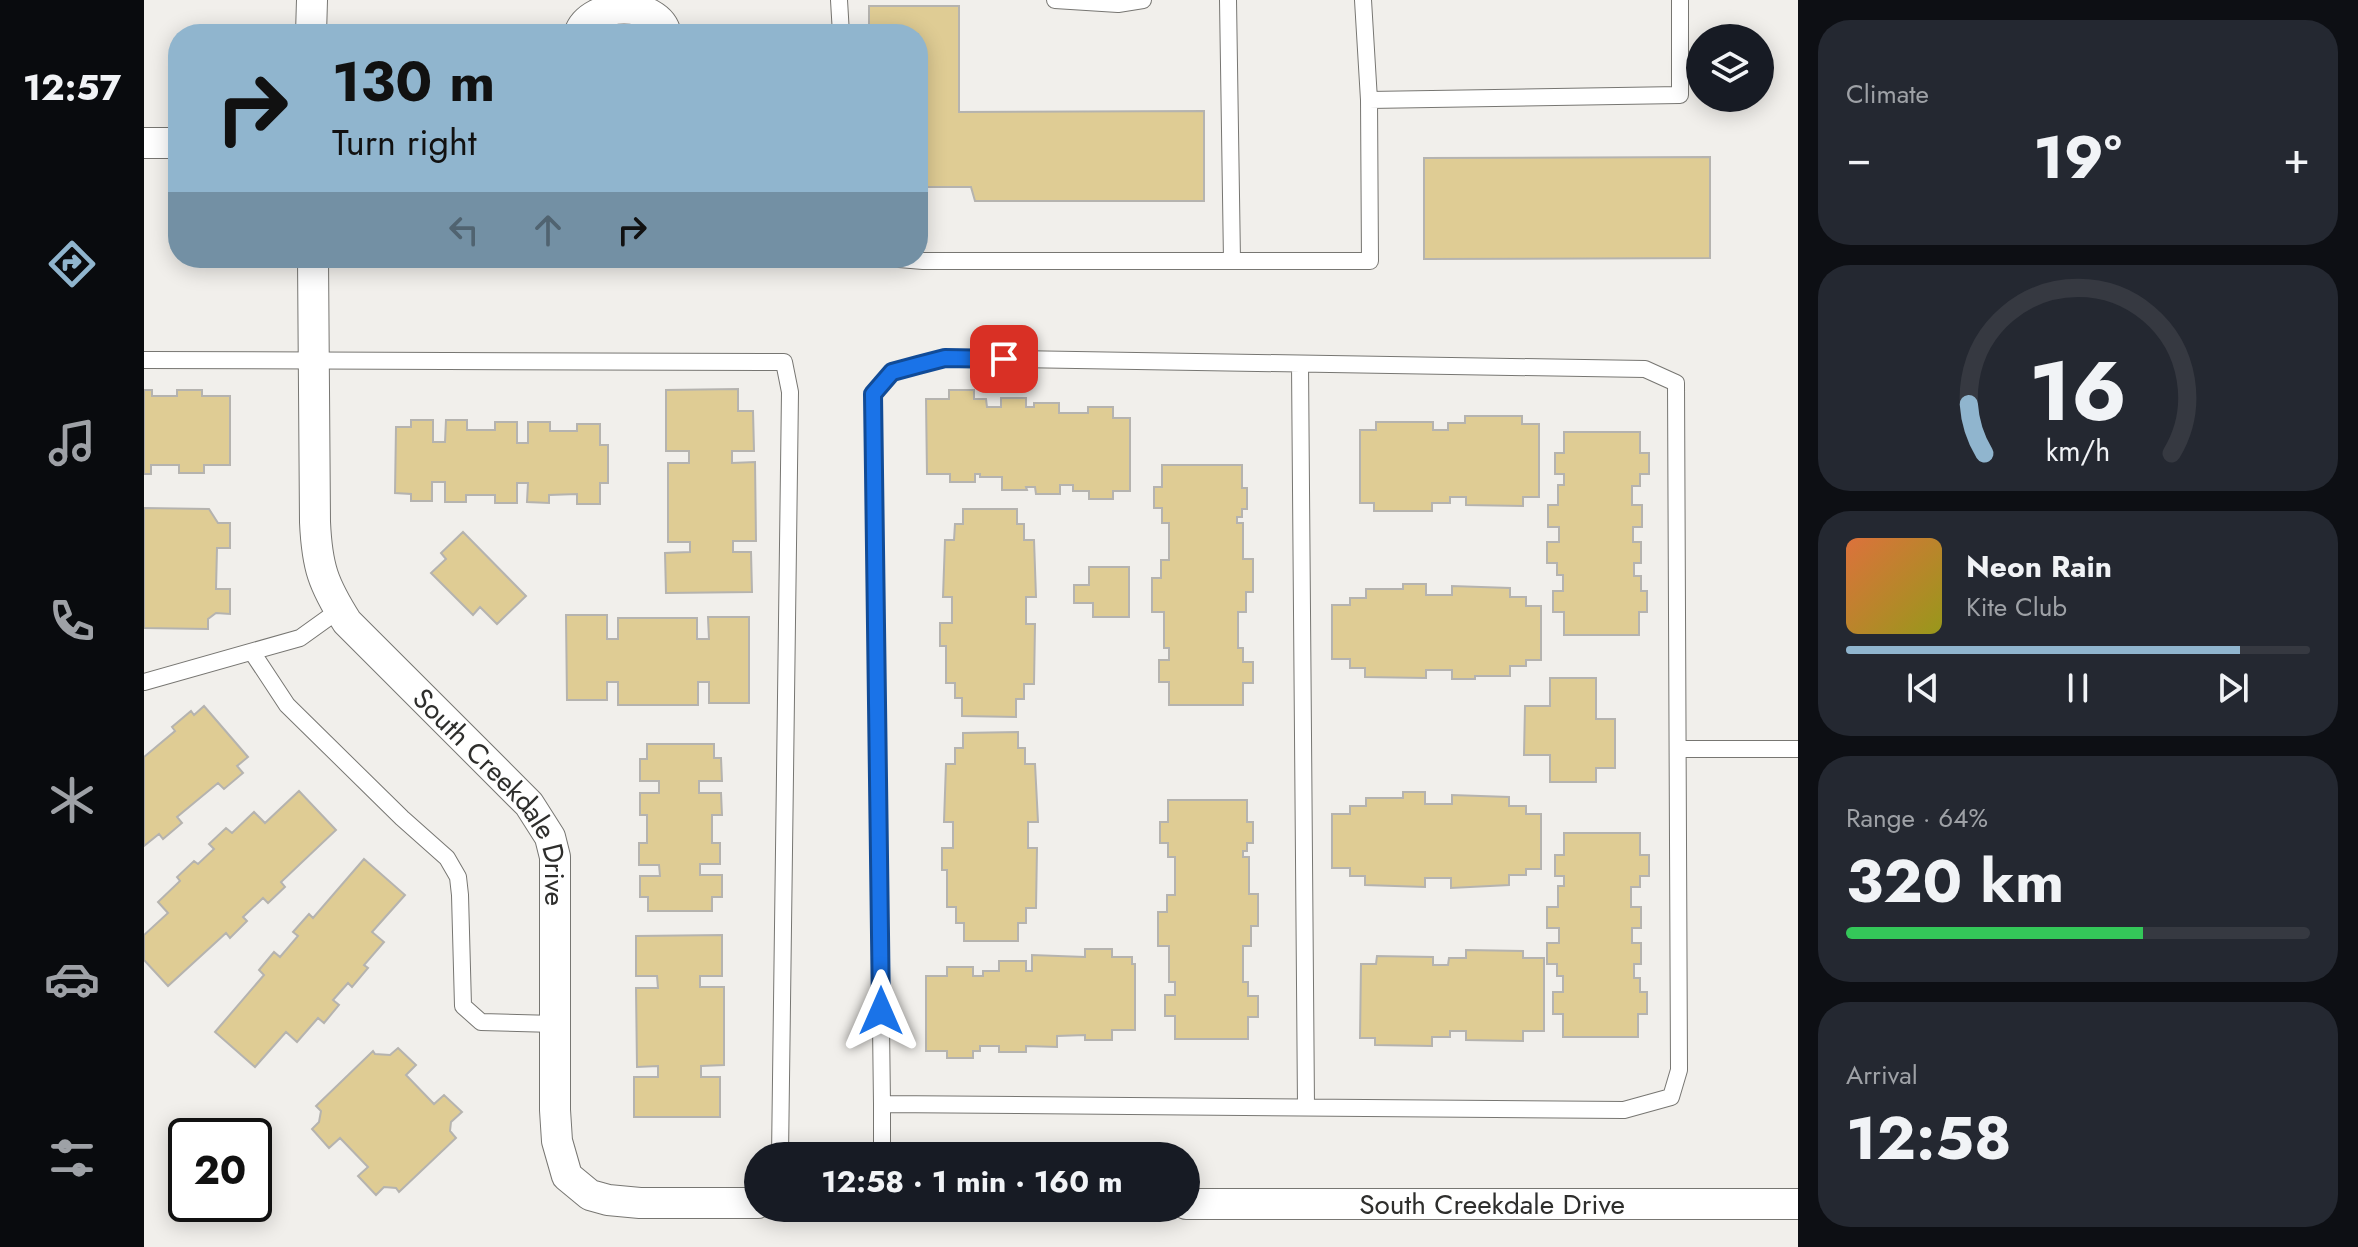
<!DOCTYPE html>
<meta charset="utf-8">
<style>
:root{--surface:#171b24;--page:#242831;--text:#f1f3f6;--muted:#9ea1a6;--line:#363941;--accent:#90b5ce}
body{margin:0;font-family:Jost,sans-serif;background:var(--page);color:var(--text);height:100vh;display:flex;flex-direction:column;font-size:30px;white-space:nowrap}
*{box-sizing:border-box;margin:0}
p{font-size:26px;color:var(--muted)}
.icon{flex:none;width:44px;height:44px;fill:none;stroke:currentColor;stroke-width:2;stroke-linecap:round;stroke-linejoin:round}
.map{position:relative;flex:1;overflow:hidden}
.side{display:flex;flex-direction:column;gap:20px;padding:20px;background:#0d0f14;width:560px}
.side>*{flex:none}
.guide{position:absolute;left:24px;top:24px;width:760px;height:244px;border-radius:32px;box-shadow:0 4px 20px #0003;background:#90b5ce;color:#111;overflow:hidden}
.fabs{position:absolute;left:1542px;top:24px;display:grid;gap:16px}
.fabs a{display:grid;place-items:center;width:88px;height:88px;border-radius:50%;background:var(--surface);box-shadow:0 4px 20px #0003;font-size:40px}
.speed{position:absolute;left:24px;top:1118px;display:flex;gap:16px;font-size:40px;font-weight:700;text-align:center}
.speed>*{display:grid;place-content:center;width:104px;height:104px;border-radius:50%;background:var(--surface);box-shadow:0 4px 20px #0003;line-height:1}
.speed .limit{border:4px solid #111;border-radius:12px;background:#fff;color:#111}
.pin{position:absolute;display:grid;place-items:center;width:68px;height:68px;color:#fff;margin:-34px;border-radius:16px;box-shadow:0 4px 12px #0006}
.me{position:absolute;width:88px;margin:-44px;rotate:0deg;stroke-linejoin:round;filter:drop-shadow(0 0 6px #0008)}
.turn{display:flex;align-items:center;gap:28px;height:168px;padding:0 32px;font-size:36px}
.turn .icon{width:104px;height:104px;stroke-width:2.5}
.turn b{display:block;font-size:56px;line-height:68px}
.lanes{display:flex;align-items:center;height:76px;padding:0 32px;background:#0003;justify-content:center;gap:40px;direction:ltr}
.lanes .off{opacity:.35}
.big{font-size:60px;font-weight:700;line-height:1.1}
.side .tile{flex:1;display:flex;flex-direction:column;justify-content:center;gap:12px;min-width:0;padding:0 28px;border-radius:32px;background:var(--page)}
.side .dial{align-items:center;gap:0}
.dial svg{height:208px;overflow:visible;fill:none;stroke:var(--line);stroke-width:7;stroke-linecap:round;text-anchor:middle}
.dial text{fill:var(--text);stroke:none}
.song{display:flex;align-items:center;gap:24px}
.cover{width:96px;height:96px;border-radius:12px;background:linear-gradient(135deg,hsl(20 70% 55%),hsl(60 70% 35%))}
.played{height:8px;border-radius:4px;background:linear-gradient(90deg,var(--accent) 85%,var(--line) 85%)}
.keys{display:flex;justify-content:space-around;direction:ltr}
.heat{display:flex;justify-content:space-between;align-items:center;font-size:44px;direction:ltr}
.charge{height:12px;border-radius:6px;background:linear-gradient(90deg,#34c759 64%,var(--line) 0)}
.trip{position:absolute;left:600px;top:1142px;width:456px;height:80px;border-radius:40px;background:var(--surface);box-shadow:0 4px 20px #0003;font-weight:700;line-height:80px;text-align:center}
main{display:flex;flex:1;min-height:0}
.dock{display:flex;flex-direction:column;width:144px;justify-content:space-around;align-items:center;background:#090b0e;color:var(--muted)}
.dock .icon{width:56px;height:56px}
.dock .current{color:var(--accent)}
.dock b{font-size:36px;color:var(--text)}
.map>svg:first-child{display:block}
.building{fill:#dfcc94;stroke:#b5b3af;stroke-width:2}
.lines{fill:none;stroke-linecap:round;stroke-linejoin:round}
.service-casing{stroke:#777672;stroke-width:18}
.minor-casing{stroke:#777672;stroke-width:32}
.service{stroke:#fff;stroke-width:16}
.minor{stroke:#fff;stroke-width:30}
.route-casing{stroke:#114b97;stroke-width:20}
.route{stroke:#1a73e8;stroke-width:14}
.labels{text-anchor:middle;dominant-baseline:central;stroke-width:6;stroke-linejoin:round;paint-order:stroke}
.street-label{font-size:28px;fill:#2e2e2c;stroke:#fff}
</style>
<main>
<nav class="dock">
<b>12:57</b>
<svg class="icon current" aria-label="directions" viewBox="0 0 24 24"><path d="M12 3l9 9-9 9-9-9zM9 14v-3h6M13 9l2 2-2 2"/></svg>
<svg class="icon" aria-label="music" viewBox="0 0 24 24"><path d="M9 18V5l10-2v13"/><circle cx="6" cy="18" r="3"/><circle cx="16" cy="16" r="3"/></svg>
<svg class="icon" aria-label="phone" viewBox="0 0 24 24"><path d="M5 4h4l2 5-3 2q2 4 5 5l2-3 5 2v4C11 20 4 13 5 4z"/></svg>
<svg class="icon" aria-label="climate" viewBox="0 0 24 24"><path d="M12 3v18M4 7l16 10M4 17L20 7"/></svg>
<svg class="icon" aria-label="car" viewBox="0 0 24 24"><path d="M5 17H2v-5l4-1 3-4h7l3 4 3 1v5h-3M9 17h6M6 11h13"/><circle cx="7" cy="17" r="2"/><circle cx="17" cy="17" r="2"/></svg>
<svg class="icon" aria-label="filters" viewBox="0 0 24 24"><path d="M4 7h16M4 17h16"/><circle cx="9" cy="7" r="2"/><circle cx="15" cy="17" r="2"/></svg>
</nav>
<div class="map">
<svg width="1654" height="1247" viewBox="0 0 1654 1247">
<rect width="100%" height="100%" fill="#f1efeb"/>
<path class="building" d="M725 6H815V112L1060 111V201H831L827 187H774V34H725Z
M1566 157V258L1280 259V158Z
M594 389V411H609L610 451H588V463L611 462 612 541H589V552H607L608 592 522 593 521 553 546 552V542H524V463H545V451H522V390Z
M0 390H8V396H33V390H58V396H86V465H60V473H35V465H7V474H0Z
M805 390H830V399H842L843 407H857V398H882V407H890V403H915V413H944V407H969V418H986V491H969V499H945V491H929V485H916V494H892L891 487H882L883 490H858V477H836V474H831V482H806V474H783L782 399H805Z
M1321 416H1378V424H1395V497H1379V506L1322 505V497H1306V503H1288V511H1230V503H1216V430H1232V422H1289V430H1304V423H1321Z
M267 420H289V442H301L302 420H323V430H351V422H373V443H384V422H406V431H433V424H456V445H464V483H456V504H433V494L405 495V503L383 502 384 483H373V503H351V495H322V502H301V482H288V501H267V494L251 493 252 427H267Z
M1420 432H1496V453H1505V474H1496V486H1488V505H1498V527H1489V542H1497V563H1490V576H1497V591H1503V612H1495V635H1420V612H1409V591H1419V575H1413V563H1403V542H1415V527H1404V505H1414V485H1420V474H1411V453H1420Z
M1018 465H1098V488H1103V509H1098V517H1093V523H1099V559H1109V592H1102V612H1094V648H1099V662H1109V683H1099V705H1025V682H1015V660H1025V648H1020V612H1008V578H1017V560H1025V523H1018V508H1010V487H1018Z
M0 508 65 509 74 523H86V548H73L72 589H86V614L72 613 64 619V629L0 628Z
M819 509H873V524H880V540H890L892 597H882V624H891L890 684H880V699H872V717L818 716V698H811V683H802V646H796V623H808V597H799L801 540H810L811 524H819Z
M319 532 382 596 353 624 336 607 329 615 287 573 302 559 297 553Z
M945 567H985V617H949V603H930V585H945Z
M1259 584H1282V595H1308V586L1366 588V597H1382V606H1397V660H1382V666H1366V676H1331V679H1308V670H1282V678L1221 677V668H1206V659H1188V605H1206V598H1222V589H1259Z
M422 615H463V639H474V618H553V639H565L564 617H605V703H565V682H554V705H474V682H463V700H423Z
M1406 678H1452V719H1471V768H1452V782H1406V755H1380L1381 706H1406Z
M60 706 104 757 93 766 99 773 80 789 74 783 33 817 38 823 19 839 15 834 0 846V757L31 731 28 727 47 711 50 715Z
M874 732V748H881V764H891L894 822H884V848H893L892 908H882V923H874V941H820V923H812V907H803V870H798V848H809V822H800L802 764H811V748H819V733Z
M503 744H570V758H577L578 781H555V793H577L578 815H568V843H576V864H556V875H578V897H568V911H504V897H496V876H516L515 865H495V843H503V815H496V793H515V781H496V759H503Z
M155 791 192 830 137 882 141 887 124 903 119 898 99 917 103 921 86 938 82 933 24 986 0 960V935L24 913 14 902 36 881 33 877 50 861 54 864 70 849 65 844 82 828 88 833 110 812 121 823Z
M1259 792H1281V804H1308V795L1365 797V806H1382V814H1397V869H1382V875H1365V885L1307 888V878H1281V887L1221 885V876H1206V868H1188V814H1206V806H1222V798H1259Z
M1024 800H1103V822H1109V843H1103V851H1099V857H1105V894H1114V926H1107V946H1099V982H1104V996H1114V1017H1104V1039H1031V1016H1021V995H1031V982H1025V946H1014V912H1023V895H1031V857H1024V843H1016V822H1024Z
M1420 833H1496V855H1505V876H1496V887H1487V907H1497V928H1488V943H1497V964H1490V978H1496V992H1503V1014H1494V1037H1419V1014H1409V992H1419V976H1413V964H1403V943H1415V928H1403V907H1414V886H1420V876H1411V855H1420Z
M220 859 261 895 228 932 240 942 220 965 224 968 208 987 204 983 189 1000 195 1005 180 1023 174 1018 153 1042 142 1032 111 1067 71 1032 120 975 115 970 130 952 136 957 154 936 149 932 165 914 169 918Z
M578 935V976H556V987H580V1065L557 1066V1077H576V1117H490V1077H514V1066L493 1067 492 988H514L513 976H492V936Z
M941 949H968V957H988V964H991V1030H968V1040H941V1035L913 1036V1047L882 1046V1052H855V1046H836V1051H829V1058H803V1051H782V976H803V967H829V976H839V971H855V961H882V971H888V955L941 957Z
M1322 950 1379 951V958H1400V1031H1379V1041L1322 1040V1031H1306V1037H1288V1046L1231 1045V1038H1216L1217 964H1232L1233 956 1289 957V965H1304L1305 958H1322Z
M254 1048 272 1065 262 1075 290 1104 300 1095 318 1112 307 1122 306 1131 312 1138 255 1192 252 1188 240 1187 232 1195 214 1176 224 1167 196 1138 185 1148 168 1129 175 1122 177 1111 172 1106 229 1051 231 1054 246 1055Z"/>
<g class="lines">
<g class="service-casing">
<path id="service" d="M695 0 697 34
M911 0 974 4 999 0
M1084 0 1088 261
M1219 0 1225 100
M743 258 779 261H1226L1225 100 1536 95V0
M0 360 640 362 646 392 636 1156
M1156 364 1162 1107
M108 652 143 705 258 818 303 858 314 877 316 895 319 1006 337 1022 411 1024
M0 682 156 638 195 610
M1534 749H1654
M738 1104 1480 1110 1527 1097 1535 1070 1532 383 1501 369 801 358 748 372 729 394 738 1104V1156"/>
</g>
<g class="minor-casing">
<g id="minor">
<path d="M167 34 168 0"/>
<path d="M435 34C446 0 515 0 522 34"/>
<path d="M0 143H34"/>
<path id="s1" d="M169 258 171 522C173 567 179 584 203 622L385 804 406 837 411 857V1110L413 1141 423 1176 446 1195 464 1200 496 1203H614"/>
<path id="s2" d="M1042 1204H1654"/>
</g>
</g>
<use href="#service" class="service"/>
<use href="#minor" class="minor"/>
</g>
<g class="lines">
<g class="route-casing">
<path id="route" d="M737 1011 729 394 748 372 774 365 801 358 860 359"/>
</g>
<use href="#route" class="route"/>
</g>
<g class="labels">
<g class="street-label">
<text stroke="none"><textPath href="#s1" startOffset="604">South Creekdale Drive</textPath></text>
<text stroke="none"><textPath href="#s2" startOffset="306">South Creekdale Drive</textPath></text>
</g>
</g>
</svg>
<div class="fabs">
<a><svg class="icon" aria-label="layers" viewBox="0 0 24 24"><path d="M12 4l9 5-9 5-9-5zM3 14l9 5 9-5"/></svg></a>
</div>
<div class="speed"><div class="limit">20</div></div>
<div class="pin" style="left:860px;top:359px;background:#d93025"><svg class="icon" aria-label="arrive" viewBox="0 0 24 24"><path d="M6 21V4h12l-3 4 3 4H6"/></svg></div>
<svg class="me" style="left:737px;top:1011px" viewBox="-20 -20 40 40"><path d="M0-17L14 15 0 8-14 15z" fill="#1a73e8" stroke="#fff" stroke-width="4"/></svg>
<div class="trip">12:58 · 1 min · 160 m</div>
<div class="guide">
<div class="turn"><svg class="icon" aria-label="right" viewBox="0 0 24 24"><path d="M7 20v-9h11M14 6l5 5-5 5"/></svg><div><b>130 m</b>Turn right</div></div>
<div class="lanes"><svg class="icon off" aria-label="left" viewBox="0 0 24 24"><path d="M17 20v-9H6M10 6l-5 5 5 5"/></svg><svg class="icon off" aria-label="ahead" viewBox="0 0 24 24"><path d="M12 20V5M6 11l6-6 6 6"/></svg><svg class="icon" aria-label="right" viewBox="0 0 24 24"><path d="M7 20v-9h11M14 6l5 5-5 5"/></svg></div>
</div>
</div>
<section class="side">
<div class="tile"><p>Climate</p>
<div class="heat"><a>−</a><b class="big">19°</b><a>+</a></div>
</div>
<div class="tile dial"><svg viewBox="0 0 100 80">
<path d="M14 69A42 42 0 1 1 86 69"/>
<path d="M14 69A42 42 0 0 1 8 50" stroke="#90b5ce"/>
<text x="50" y="56" font-size="32" font-weight="700">16</text>
<text x="50" y="72" font-size="11">km/h</text>
</svg></div>
<div class="tile">
<div class="song"><i class="cover"></i><div><b>Neon Rain</b><p>Kite Club</p></div></div>
<div class="played"></div>
<div class="keys"><svg class="icon" aria-label="previous" viewBox="0 0 24 24"><path d="M18 5L8 12l10 7zM5 5v14"/></svg><svg class="icon" aria-label="pause" viewBox="0 0 24 24"><path d="M8 5v14M16 5v14"/></svg><svg class="icon" aria-label="next" viewBox="0 0 24 24"><path d="M6 5l10 7-10 7zM19 5v14"/></svg></div>
</div>
<div class="tile"><p>Range · 64%</p><b class="big">320 km</b><div class="charge"></div></div>
<div class="tile"><p>Arrival</p><b class="big">12:58</b></div>
</section>
</main>
